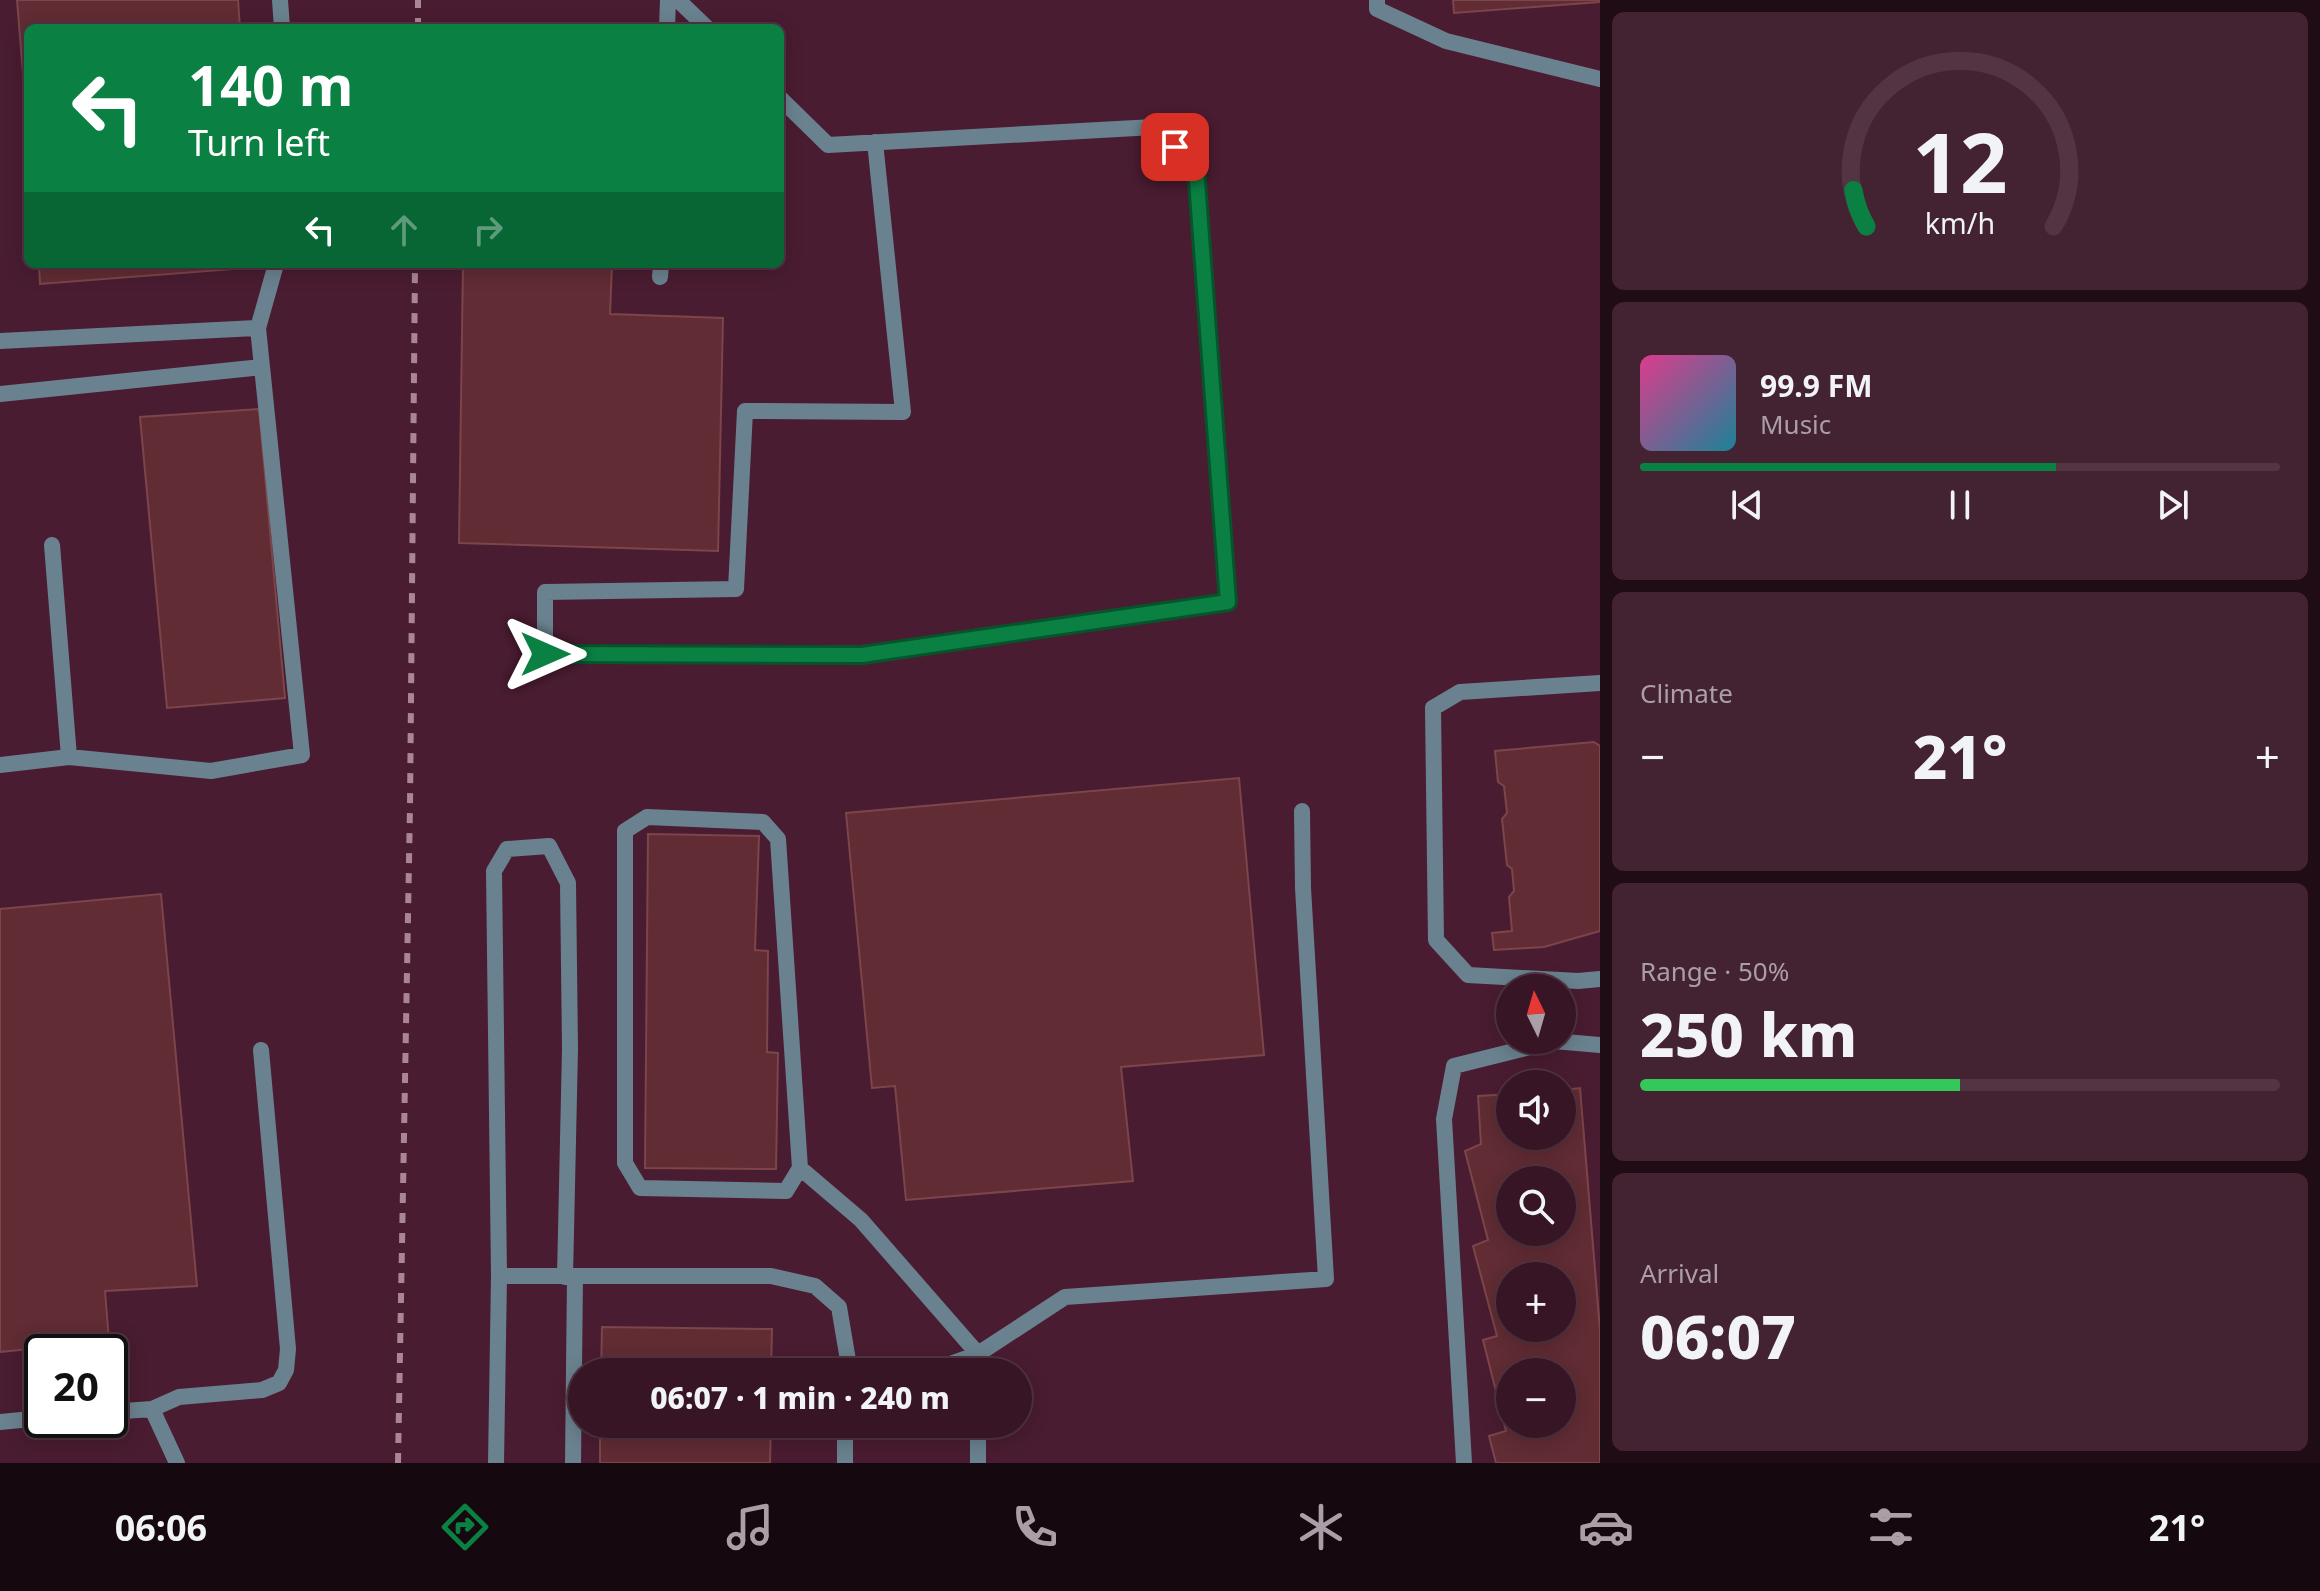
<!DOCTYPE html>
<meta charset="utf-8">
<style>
:root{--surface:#381525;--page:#432232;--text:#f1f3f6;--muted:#ab9fa7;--line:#523442;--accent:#0b8043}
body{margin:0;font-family:"Noto Sans",sans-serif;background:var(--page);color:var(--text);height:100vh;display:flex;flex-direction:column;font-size:30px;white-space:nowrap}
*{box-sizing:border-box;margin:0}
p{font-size:26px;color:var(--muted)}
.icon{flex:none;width:44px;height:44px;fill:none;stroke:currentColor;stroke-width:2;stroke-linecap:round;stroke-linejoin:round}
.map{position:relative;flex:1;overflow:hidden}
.sheet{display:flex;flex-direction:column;gap:12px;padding:12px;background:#1f0c14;width:720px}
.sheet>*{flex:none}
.hud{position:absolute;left:24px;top:24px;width:760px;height:244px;border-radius:12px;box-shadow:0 4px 20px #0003,0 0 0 2px var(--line);background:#0b8043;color:#fff;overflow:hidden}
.needle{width:52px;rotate:355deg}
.buttons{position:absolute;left:1496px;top:974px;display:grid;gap:16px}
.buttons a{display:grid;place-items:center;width:80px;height:80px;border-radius:50%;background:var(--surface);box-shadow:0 4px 20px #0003,0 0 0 2px var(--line);font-size:40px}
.speed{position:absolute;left:24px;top:1334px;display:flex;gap:16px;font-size:40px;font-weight:700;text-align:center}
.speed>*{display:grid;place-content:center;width:104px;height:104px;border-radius:50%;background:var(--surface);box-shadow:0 4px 20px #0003,0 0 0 2px var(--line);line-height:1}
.speed .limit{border:4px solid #111;border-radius:12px;background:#fff;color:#111}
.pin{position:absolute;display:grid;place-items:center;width:68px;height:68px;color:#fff;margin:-34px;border-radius:16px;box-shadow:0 4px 12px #0006}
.me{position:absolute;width:88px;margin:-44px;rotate:90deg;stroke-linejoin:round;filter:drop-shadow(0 0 6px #0008)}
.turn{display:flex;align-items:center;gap:28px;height:168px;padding:0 32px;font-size:36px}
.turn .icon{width:104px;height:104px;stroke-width:2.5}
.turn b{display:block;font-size:56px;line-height:68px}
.lanes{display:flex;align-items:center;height:76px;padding:0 32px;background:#0003;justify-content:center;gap:40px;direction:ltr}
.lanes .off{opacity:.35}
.big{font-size:60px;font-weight:800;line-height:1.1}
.sheet .card{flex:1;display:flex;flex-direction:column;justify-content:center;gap:12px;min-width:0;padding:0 28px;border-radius:12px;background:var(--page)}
.sheet .dial{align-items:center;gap:0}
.dial svg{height:208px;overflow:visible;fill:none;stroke:var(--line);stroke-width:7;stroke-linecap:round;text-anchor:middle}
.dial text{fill:var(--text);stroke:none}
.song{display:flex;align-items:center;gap:24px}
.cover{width:96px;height:96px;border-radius:12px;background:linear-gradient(135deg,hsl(330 70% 55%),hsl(190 70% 35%))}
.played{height:8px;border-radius:4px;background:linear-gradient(90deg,var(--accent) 65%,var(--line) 65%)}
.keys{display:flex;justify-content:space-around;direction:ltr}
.heat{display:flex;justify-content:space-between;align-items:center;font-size:44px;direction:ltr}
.charge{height:12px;border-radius:6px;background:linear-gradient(90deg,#34c759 50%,var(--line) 0)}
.trip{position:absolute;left:568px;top:1358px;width:464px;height:80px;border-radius:40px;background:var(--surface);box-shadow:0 4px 20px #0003,0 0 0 2px var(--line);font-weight:800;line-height:80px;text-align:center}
.menu{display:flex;height:128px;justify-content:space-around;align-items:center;background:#16080f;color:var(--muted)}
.menu .icon{width:56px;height:56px}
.menu .active{color:var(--accent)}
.menu b{font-size:36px;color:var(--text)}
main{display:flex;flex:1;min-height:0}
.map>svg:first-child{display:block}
.building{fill:#612c33;stroke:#7c454a;stroke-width:2;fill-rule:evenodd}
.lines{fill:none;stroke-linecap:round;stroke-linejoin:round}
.lane{stroke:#6a828f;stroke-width:16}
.street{stroke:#6a828f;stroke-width:16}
.rail{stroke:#aa8594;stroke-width:6;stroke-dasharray:10 10;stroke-linecap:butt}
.route-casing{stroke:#07532c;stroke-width:20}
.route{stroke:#0b8043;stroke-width:14}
</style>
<main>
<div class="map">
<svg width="1600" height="1463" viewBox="0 0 1600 1463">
<rect width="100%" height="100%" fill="#4a1c31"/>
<path class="building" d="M17 0H238L240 28H28V136Z
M1453 0H1600V2L1454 13Z
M39 264H259V267L40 284Z
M463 264H612L610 314 723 318 718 551 459 543Z
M259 409 285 698 167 708 140 417Z
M1594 742 1600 746V931L1544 947 1494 950 1492 933 1512 931 1509 897 1514 891 1512 869 1507 865 1502 819 1507 813 1504 786 1498 782 1495 751Z
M1239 778 1264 1055 1121 1067 1133 1181 906 1200 895 1086 872 1088 846 813Z
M648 834 759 836 755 950 768 951 767 1052 778 1053 776 1169 645 1168Z
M161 894 197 1286 105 1291 109 1341 0 1352V909Z
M1580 1088 1600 1330V1463H1496L1489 1436 1506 1431 1483 1340 1497 1336 1473 1246 1488 1240 1465 1151 1481 1144 1478 1096 1510 1094V1136H1562V1090ZM1510 1180H1562V1232H1510ZM1510 1276H1562V1328H1510ZM1510 1372H1562V1424H1510Z
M602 1327 772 1329 771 1372H601Z
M600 1424H771L770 1463H600Z"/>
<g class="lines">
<path class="lane" d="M280 0 282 28
M678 0 707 28
M1377 0V9L1446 41 1600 79
M667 28 668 0
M780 98 828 145 1154 127 1196 168 1228 602 862 655 545 654V592L736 589 745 411 903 412 875 142
M660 277 661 264
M258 328 276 264
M0 341 258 328 302 755 211 771 69 757
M0 394 262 367
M1600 683 1460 692 1433 708 1436 940 1468 975 1578 981 1600 979
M0 765 69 757 52 545
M800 1168 786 1191 640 1188 625 1163V831L647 817 763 822 778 839 800 1168 861 1220 978 1354
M499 1276H771L815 1286 839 1307 850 1372
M928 1372 978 1354 1065 1297 1326 1279 1303 888 1302 811
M152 1409 177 1463
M110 1412 152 1409 179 1397 262 1390 279 1383 286 1370 288 1349 261 1050
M0 1422 42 1418
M496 1463 499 1276 494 871 507 849 549 846 568 883 570 1049 565 1277
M573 1463 575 1276
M845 1463V1430L848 1424
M1464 1463 1444 1119 1454 1066 1554 1041 1600 1045"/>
<path class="street" d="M978 1372V1354
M978 1463V1424"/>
<path class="rail" d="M418 28V0
M398 1463 410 807 415 264"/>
</g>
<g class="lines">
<g class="route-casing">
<path id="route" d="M545 654 862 655 1228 602 1196 168 1175 147"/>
</g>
<use href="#route" class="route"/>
</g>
</svg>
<div class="buttons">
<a><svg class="needle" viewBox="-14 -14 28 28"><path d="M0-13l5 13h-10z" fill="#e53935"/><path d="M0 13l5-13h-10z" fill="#ab9fa7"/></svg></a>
<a><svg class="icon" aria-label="sound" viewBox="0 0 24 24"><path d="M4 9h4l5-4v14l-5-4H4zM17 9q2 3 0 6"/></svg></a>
<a><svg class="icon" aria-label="search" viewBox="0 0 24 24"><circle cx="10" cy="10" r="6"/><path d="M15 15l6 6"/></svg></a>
<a>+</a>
<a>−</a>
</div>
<div class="speed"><div class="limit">20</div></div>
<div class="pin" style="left:1175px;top:147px;background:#d93025"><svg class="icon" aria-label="arrive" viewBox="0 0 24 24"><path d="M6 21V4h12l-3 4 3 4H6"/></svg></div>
<svg class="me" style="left:545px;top:654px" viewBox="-20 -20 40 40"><path d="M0-17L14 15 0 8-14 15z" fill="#0b8043" stroke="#fff" stroke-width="4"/></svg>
<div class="trip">06:07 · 1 min · 240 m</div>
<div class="hud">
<div class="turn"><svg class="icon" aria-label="left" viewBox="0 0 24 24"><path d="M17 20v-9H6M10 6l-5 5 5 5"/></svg><div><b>140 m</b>Turn left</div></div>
<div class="lanes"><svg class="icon" aria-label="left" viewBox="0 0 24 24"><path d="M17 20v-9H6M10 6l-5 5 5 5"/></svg><svg class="icon off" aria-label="ahead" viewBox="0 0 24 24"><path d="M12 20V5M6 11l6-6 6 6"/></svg><svg class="icon off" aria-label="right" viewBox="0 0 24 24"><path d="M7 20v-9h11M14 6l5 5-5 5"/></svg></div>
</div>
</div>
<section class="sheet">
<div class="card dial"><svg viewBox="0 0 100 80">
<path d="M14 69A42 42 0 1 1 86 69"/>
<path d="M14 69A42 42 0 0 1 9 55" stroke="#0b8043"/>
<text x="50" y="56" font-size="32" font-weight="700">12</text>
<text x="50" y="72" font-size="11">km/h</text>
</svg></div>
<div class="card">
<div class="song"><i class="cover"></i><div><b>99.9 FM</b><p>Music</p></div></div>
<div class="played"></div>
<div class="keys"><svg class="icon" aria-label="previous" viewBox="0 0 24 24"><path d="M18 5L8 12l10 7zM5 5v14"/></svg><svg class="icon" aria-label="pause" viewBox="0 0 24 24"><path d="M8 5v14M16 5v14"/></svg><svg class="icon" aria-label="next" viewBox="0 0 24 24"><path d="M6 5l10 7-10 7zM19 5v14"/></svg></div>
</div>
<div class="card"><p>Climate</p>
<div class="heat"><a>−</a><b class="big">21°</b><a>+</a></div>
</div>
<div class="card"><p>Range · 50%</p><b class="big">250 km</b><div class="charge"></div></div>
<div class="card"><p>Arrival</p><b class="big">06:07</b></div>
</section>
</main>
<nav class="menu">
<b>06:06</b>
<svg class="icon active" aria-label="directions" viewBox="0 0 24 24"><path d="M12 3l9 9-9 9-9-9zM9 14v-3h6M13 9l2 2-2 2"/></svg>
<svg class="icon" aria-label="music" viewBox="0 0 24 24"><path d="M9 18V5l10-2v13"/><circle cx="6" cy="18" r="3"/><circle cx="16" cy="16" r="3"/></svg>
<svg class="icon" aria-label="phone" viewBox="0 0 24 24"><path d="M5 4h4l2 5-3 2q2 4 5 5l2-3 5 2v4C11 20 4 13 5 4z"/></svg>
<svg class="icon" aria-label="climate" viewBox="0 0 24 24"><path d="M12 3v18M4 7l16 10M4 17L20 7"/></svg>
<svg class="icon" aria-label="car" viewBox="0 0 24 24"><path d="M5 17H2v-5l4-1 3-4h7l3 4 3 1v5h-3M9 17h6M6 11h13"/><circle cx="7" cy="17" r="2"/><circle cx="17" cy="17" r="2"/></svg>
<svg class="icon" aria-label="filters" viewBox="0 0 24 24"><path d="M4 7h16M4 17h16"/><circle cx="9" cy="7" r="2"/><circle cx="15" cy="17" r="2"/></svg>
<b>21°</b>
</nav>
